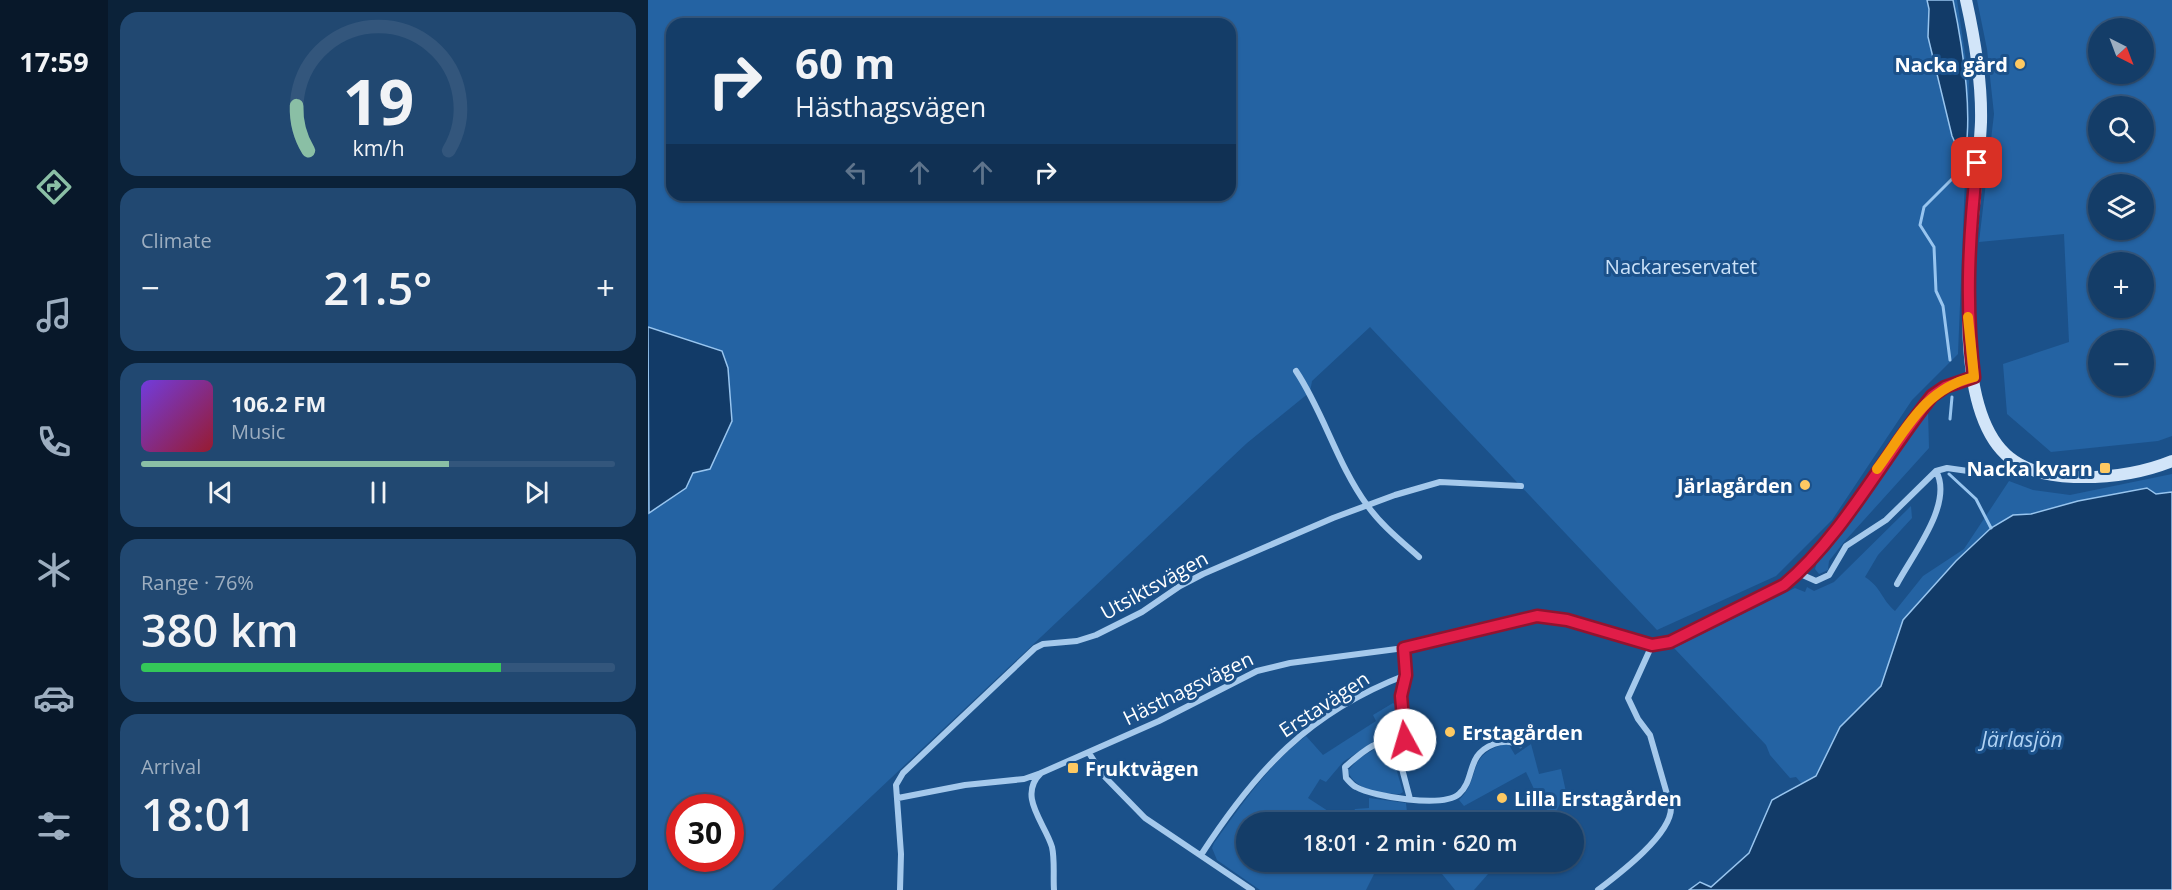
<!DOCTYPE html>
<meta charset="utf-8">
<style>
:root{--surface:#143d68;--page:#214871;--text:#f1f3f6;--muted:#9daec0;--line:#33567c;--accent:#8abfa5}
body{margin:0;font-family:"Open Sans",sans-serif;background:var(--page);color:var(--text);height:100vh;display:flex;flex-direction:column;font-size:22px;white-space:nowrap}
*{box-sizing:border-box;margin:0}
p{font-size:20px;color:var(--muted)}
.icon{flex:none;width:33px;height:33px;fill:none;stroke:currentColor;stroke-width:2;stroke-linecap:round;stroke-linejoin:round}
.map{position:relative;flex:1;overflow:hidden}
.drawer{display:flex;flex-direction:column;gap:12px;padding:12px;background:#0b2239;width:540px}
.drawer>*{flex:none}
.guide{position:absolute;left:18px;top:18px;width:570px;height:183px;border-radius:18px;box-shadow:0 2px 4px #0004,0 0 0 2px var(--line);background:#143d68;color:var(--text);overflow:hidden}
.needle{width:39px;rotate:138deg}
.tools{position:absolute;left:1440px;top:18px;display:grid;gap:12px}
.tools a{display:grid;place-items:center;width:66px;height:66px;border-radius:50%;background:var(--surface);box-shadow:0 2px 4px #0004,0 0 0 2px var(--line);font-size:30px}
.speed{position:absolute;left:18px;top:794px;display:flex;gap:12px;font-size:30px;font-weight:700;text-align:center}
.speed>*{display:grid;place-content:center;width:78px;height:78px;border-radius:50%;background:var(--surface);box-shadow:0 2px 4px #0004,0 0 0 2px var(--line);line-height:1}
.speed .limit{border:9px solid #d22;background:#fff;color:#111}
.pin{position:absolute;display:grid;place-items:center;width:51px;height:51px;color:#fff;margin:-26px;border-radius:12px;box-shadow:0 3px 9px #0006}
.me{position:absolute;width:66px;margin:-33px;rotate:354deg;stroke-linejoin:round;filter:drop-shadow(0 0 4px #0008)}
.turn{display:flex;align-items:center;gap:21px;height:126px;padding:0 30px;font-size:27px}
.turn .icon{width:78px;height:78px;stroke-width:2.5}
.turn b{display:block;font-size:42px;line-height:51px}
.lanes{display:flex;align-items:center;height:57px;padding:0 30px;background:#0003;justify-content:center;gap:30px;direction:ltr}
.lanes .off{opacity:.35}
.big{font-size:45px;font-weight:600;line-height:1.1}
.drawer .card{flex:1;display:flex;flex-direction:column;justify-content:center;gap:9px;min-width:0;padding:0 21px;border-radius:18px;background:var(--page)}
.drawer .dial{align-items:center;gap:0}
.dial svg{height:156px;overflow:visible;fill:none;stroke:var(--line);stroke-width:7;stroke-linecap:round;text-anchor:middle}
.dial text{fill:var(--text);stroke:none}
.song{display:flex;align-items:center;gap:18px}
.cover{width:72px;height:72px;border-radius:9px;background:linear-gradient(135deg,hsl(260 70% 55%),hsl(350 70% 35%))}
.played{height:6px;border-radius:3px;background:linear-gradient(90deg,var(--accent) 65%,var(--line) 65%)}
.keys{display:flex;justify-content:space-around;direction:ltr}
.heat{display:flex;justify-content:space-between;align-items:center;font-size:33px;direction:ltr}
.charge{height:9px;border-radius:4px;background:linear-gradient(90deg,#34c759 76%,var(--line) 0)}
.trip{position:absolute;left:588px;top:812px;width:348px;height:60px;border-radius:30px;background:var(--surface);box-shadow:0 2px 4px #0004,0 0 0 2px var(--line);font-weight:600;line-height:60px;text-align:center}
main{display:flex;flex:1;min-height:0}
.dock{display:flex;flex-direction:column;width:108px;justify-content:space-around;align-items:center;background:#08182a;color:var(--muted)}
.dock .icon{width:42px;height:42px}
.dock .selected{color:var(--accent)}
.dock b{font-size:27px;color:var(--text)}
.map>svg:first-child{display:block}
.green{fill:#2463a3;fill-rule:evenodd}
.water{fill:#123b68;stroke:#98c5ef;stroke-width:1.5}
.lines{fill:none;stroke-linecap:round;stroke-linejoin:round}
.stream{stroke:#98c5ef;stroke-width:3}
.minor{stroke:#a5c9ec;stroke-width:6}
.secondary{stroke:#d2e5f9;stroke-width:12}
.route-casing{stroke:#92132f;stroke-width:15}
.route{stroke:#e11d48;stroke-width:10}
.slow{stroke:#f59e0b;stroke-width:10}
.poi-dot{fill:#fec962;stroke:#1b518a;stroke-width:2}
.labels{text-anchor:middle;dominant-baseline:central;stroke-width:6;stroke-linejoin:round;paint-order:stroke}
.poi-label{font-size:20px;font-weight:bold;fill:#fff;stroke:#1b518a;text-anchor:end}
.park-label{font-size:20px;fill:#cbe2f9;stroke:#1b518a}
.street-label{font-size:20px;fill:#fff;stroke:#1b518a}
.water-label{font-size:21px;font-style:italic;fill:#b1d3f4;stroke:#1b518a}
</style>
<main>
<nav class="dock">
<b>17:59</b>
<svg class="icon selected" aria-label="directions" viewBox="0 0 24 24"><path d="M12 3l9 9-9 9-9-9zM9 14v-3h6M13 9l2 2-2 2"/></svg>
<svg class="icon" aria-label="music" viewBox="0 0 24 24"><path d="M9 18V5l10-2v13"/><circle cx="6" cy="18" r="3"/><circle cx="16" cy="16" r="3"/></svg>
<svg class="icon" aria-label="phone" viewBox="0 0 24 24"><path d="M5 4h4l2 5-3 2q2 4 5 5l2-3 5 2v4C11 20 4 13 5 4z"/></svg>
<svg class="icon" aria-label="climate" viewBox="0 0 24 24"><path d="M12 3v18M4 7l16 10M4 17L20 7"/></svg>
<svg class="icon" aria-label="car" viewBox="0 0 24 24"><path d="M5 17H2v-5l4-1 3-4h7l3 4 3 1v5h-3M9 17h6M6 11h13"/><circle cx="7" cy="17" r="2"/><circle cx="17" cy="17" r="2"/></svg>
<svg class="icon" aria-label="filters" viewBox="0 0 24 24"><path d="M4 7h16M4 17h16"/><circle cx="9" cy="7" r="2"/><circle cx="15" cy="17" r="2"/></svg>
</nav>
<section class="drawer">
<div class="card dial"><svg viewBox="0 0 100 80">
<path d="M14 69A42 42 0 1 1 86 69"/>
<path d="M14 69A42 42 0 0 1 8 46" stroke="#8abfa5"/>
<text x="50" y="56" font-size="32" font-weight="700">19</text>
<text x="50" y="72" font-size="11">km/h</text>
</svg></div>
<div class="card"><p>Climate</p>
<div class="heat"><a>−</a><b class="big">21.5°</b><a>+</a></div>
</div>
<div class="card">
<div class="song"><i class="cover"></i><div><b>106.2 FM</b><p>Music</p></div></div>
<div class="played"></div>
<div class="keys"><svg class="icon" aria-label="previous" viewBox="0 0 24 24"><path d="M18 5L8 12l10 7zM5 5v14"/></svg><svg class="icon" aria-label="pause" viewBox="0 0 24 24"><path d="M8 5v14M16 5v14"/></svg><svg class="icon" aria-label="next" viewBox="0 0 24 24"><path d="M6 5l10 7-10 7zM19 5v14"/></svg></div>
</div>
<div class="card"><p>Range · 76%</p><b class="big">380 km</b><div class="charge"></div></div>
<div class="card"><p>Arrival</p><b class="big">18:01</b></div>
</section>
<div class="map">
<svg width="1524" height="890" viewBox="0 0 1524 890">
<rect width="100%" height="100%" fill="#1b518a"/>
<path class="green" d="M0 0H1309L1321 81 1310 354 1264 400 1184 520 1128 576 1009 630 722 327 664 381 662 392 599 443 124 890H0ZM24 24H582V195H24ZM32 807H82V858H32Z
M1329 0H1524V436L1510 441 1403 452 1359 414 1355 364 1421 342 1416 234 1331 242 1346 114 1339 49ZM1450 28H1496V74H1450ZM1450 106H1496V152H1450ZM1450 184H1496V230H1450ZM1450 262H1496V308H1450ZM1450 340H1496V386H1450Z
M1280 410 1281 448 1196 542 1181 561 1180 570 1171 574 1167 569 1169 562Z
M1524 474 1522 890 1155 785 1148 777 1142 778 1122 755 1118 745 1026 648 1147 588 1157 592 1159 587 1166 591 1186 582 1263 506 1264 518 1230 555 1217 577C1234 588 1233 599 1247 611L1275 576 1316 549 1361 481 1385 490 1422 495Z
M745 703 750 707 743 726 737 734 695 762 678 782 672 779 660 798 697 822H598V861H714L712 864 726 874 718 890H612L569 860 564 848 566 843C594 804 620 765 658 736L675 755 728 721 725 715Z
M740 741 755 792 752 794C734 794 706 790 700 771L710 759Z
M857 744 861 745 867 755 883 744 891 774 913 769 918 792 905 818 887 792 877 799 875 797 886 789 878 772 816 806 811 800C834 778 817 755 857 744Z
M721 798 758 803 760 822H700L707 809 721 808Z
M720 861H759L739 872Z
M778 861H837L840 874 826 890H807L790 869Z"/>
<path class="water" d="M1279 0H1305C1314 43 1329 130 1312 171L1309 147 1304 136 1280 37 1281 9Z
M0 327 74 351 80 368 84 421 62 469 45 473 38 488 1 513Z
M1499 488 1508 494 1524 492V890H1041L1052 882 1063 887 1101 853 1124 800 1168 776 1192 727 1233 686 1255 620 1308 561 1343 528 1365 515 1383 514 1430 501Z"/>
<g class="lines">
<path class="stream" d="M1302 360 1295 306 1288 291 1286 247 1272 225 1276 207 1312 171
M1302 419 1304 397
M1301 474 1328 499 1343 528"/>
<path class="minor" d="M648 371C676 413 689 464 719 505 733 525 753 541 771 557
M1150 573 1168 581 1181 575 1198 546 1238 520 1288 471 1299 468 1334 473
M1249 584C1265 554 1306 503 1288 471
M758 675 753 696 757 740C731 737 716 750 697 767L698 778C701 781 704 785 708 787 726 797 795 808 811 794 828 779 817 755 846 744 854 741 864 741 872 745
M749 739 748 746 762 799
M441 753 455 775 497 818 604 890
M393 773C369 796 397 823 404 847 407 860 405 877 406 890
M250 798 317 785 376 779 393 773 511 721 609 671 642 663 764 647 889 616 919 620 1004 645 1022 642 1136 585C1193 538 1237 455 1284 396L1297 387 1326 377
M553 855C608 770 661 712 758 675L756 648
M252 890 253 854 248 785 255 773 387 648 395 644 429 641 448 635 494 612 532 586 555 574 685 518 747 495 792 482 873 486
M950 890C971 874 1023 835 1023 808L1002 735 990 719 980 698 1004 645"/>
<path class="secondary" d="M1318 0C1327 40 1334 81 1333 122 1330 201 1292 403 1362 458 1379 472 1405 476 1426 477 1461 478 1492 474 1524 461"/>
</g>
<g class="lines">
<g class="route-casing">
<path id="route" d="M757 740 753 696 758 675 756 648 889 616 919 620 1004 645 1022 642 1136 585C1194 537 1236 456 1284 396L1297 387 1326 377C1317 305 1321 235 1329 163"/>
</g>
<use href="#route" class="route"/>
<path class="slow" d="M1229 469C1258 430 1276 389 1326 377L1320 317"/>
</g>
<g class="poi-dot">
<circle cx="1372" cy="64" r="6"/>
<rect x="1451" y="462" width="12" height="12" rx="3"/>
<circle cx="1157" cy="485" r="6"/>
<circle cx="802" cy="732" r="6"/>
<rect x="419" y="762" width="12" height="12" rx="3"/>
<circle cx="854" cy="798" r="6"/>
</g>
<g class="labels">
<g class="poi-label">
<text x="1360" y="64">Nacka gård</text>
<text x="1445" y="468">Nacka kvarn</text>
<text x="1145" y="485">Järlagården</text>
<text x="814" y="732" text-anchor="start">Erstagården</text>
<text x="437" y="768" text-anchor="start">Fruktvägen</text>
<text x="866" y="798" text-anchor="start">Lilla Erstagården</text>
</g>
<g class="park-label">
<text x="1033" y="266">Nackareservatet</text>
</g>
<g class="street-label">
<text transform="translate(506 585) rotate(-29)">Utsiktsvägen</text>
<text transform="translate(540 688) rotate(-26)">Hästhagsvägen</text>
<text transform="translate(676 704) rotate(-33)">Erstavägen</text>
</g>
<g class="water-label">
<text x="1374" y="739">Järlasjön</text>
</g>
</g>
</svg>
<div class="tools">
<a><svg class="needle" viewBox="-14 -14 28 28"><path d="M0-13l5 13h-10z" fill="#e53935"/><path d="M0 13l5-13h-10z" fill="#9daec0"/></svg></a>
<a><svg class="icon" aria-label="search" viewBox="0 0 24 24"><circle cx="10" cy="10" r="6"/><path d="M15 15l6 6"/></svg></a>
<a><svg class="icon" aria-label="layers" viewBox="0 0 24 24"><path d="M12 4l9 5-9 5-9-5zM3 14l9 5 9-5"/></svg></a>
<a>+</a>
<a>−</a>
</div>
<div class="speed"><div class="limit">30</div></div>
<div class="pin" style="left:1329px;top:163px;background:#d93025"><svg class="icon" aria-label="arrive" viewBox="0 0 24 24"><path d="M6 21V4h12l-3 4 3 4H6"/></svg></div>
<svg class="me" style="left:757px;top:740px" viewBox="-20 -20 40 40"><circle r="19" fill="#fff"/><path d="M0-13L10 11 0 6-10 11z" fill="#e11d48"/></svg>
<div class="trip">18:01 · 2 min · 620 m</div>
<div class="guide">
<div class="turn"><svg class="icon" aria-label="right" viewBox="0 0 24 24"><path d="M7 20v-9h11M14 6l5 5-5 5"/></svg><div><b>60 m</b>Hästhagsvägen</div></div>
<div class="lanes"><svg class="icon off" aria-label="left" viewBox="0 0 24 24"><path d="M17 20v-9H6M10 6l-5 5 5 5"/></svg><svg class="icon off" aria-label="ahead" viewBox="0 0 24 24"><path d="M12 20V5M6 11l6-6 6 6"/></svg><svg class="icon off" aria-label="ahead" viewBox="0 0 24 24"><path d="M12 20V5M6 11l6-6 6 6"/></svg><svg class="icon" aria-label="right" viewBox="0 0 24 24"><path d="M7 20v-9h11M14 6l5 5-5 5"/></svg></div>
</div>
</div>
</main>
